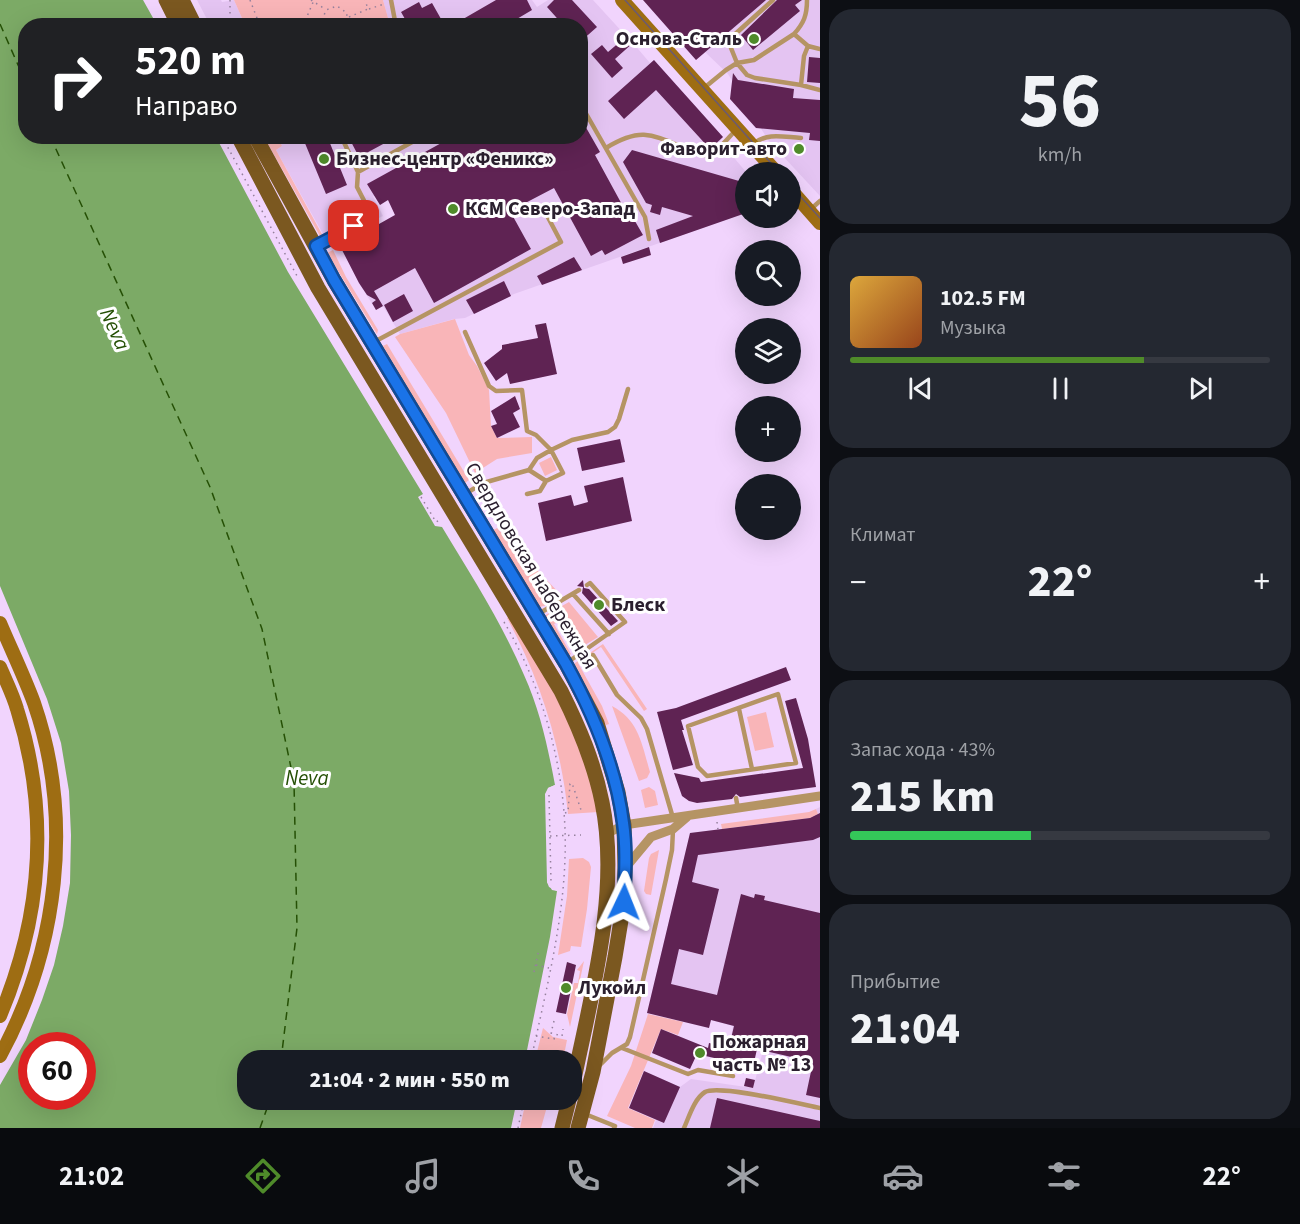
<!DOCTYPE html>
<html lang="ru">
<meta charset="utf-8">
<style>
:root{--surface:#171b24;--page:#242831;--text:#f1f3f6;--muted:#9ea1a6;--line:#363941;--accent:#4f8b2a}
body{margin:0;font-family:"Source Sans 3",sans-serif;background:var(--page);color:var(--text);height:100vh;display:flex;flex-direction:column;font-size:22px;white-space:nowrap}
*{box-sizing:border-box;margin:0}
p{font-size:20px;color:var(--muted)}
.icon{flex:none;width:33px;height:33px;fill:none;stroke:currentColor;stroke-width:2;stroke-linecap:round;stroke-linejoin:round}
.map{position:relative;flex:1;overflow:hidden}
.drawer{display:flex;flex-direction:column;gap:9px;padding:9px;background:#0d0f14;width:480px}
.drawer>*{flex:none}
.hud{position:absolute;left:18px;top:18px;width:570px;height:126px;border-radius:24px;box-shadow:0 6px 24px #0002;background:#202124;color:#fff;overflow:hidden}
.controls{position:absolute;left:735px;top:162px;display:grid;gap:12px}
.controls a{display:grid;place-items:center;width:66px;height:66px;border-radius:50%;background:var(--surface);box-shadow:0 6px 24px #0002;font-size:30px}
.speed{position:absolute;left:18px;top:1032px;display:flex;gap:12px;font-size:30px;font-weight:700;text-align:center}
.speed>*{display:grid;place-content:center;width:78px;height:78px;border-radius:50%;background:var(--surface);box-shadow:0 6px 24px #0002;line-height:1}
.speed .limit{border:9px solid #d22;background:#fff;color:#111}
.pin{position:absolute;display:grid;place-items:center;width:51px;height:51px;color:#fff;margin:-26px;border-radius:12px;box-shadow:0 3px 9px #0006}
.me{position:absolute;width:66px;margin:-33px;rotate:2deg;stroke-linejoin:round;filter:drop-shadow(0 0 4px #0008)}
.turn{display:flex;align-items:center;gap:21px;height:126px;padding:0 18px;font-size:27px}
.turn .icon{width:78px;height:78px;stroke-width:2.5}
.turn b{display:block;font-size:42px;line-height:51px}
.big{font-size:45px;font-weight:800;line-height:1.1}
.drawer .card{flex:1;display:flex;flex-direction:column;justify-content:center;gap:9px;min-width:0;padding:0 21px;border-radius:24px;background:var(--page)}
.drawer .dial{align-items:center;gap:0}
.dial b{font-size:78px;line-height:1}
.song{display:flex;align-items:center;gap:18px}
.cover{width:72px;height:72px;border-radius:9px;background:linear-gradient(135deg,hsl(40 70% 55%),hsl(20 70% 35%))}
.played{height:6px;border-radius:3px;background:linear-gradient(90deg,var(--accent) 70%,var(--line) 70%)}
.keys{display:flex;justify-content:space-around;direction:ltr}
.heat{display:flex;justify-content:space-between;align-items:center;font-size:33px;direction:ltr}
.charge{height:9px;border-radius:4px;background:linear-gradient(90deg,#34c759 43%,var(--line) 0)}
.trip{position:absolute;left:237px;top:1050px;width:345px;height:60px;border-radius:24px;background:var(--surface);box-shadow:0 6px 24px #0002;font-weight:800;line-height:60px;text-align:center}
.tabs{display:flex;height:96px;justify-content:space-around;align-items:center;background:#090b0e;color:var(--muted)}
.tabs .icon{width:42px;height:42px}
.tabs .selected{color:var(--accent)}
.tabs b{font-size:27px;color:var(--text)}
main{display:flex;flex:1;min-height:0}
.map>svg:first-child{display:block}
.built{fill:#e4c4f2}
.green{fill:#f9b5b8}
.water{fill:#7caa66;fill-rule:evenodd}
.pier{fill:#f1d4fd}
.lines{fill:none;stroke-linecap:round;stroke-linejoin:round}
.ferry{stroke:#255005;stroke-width:1.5;stroke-dasharray:8 6;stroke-linecap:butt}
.building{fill:#5f2353}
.path{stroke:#95809d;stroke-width:1.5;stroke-dasharray:1.5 4.5;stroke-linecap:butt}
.service{stroke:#b59464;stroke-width:4.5}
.minor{stroke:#b59464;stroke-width:9}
.secondary{stroke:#9e6d13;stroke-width:14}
.primary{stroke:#7b5820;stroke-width:15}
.tram{stroke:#6b5a71;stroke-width:1.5}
.route-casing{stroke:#114b97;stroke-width:15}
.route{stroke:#1a73e8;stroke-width:10}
.poi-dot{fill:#4f8b2a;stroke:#fff;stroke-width:2}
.labels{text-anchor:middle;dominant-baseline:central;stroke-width:6;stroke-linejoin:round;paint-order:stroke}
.poi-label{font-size:20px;font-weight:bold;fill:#2b202f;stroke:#fff;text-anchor:start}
.street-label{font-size:20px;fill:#2b202f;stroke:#fff}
.water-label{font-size:21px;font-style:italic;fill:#255005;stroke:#fff}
</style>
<main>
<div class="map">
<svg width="820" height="1128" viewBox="0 0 820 1128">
<rect width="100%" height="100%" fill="#f1d4fd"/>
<path class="built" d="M197 0H221L222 2 234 0 245 25H210Z
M383 0H532L537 7 548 0H593L626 36 628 35 634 42 633 43 650 63 654 60 723 137 720 141 746 172 745 213 514 294 465 318 454 319 400 334 383 306 376 310 359 283 340 246 395 215 389 200 373 196 383 216 328 243 276 150 282 146 278 136H580V26L390 25Z
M643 0H820V196L768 140 728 74 705 52Z
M820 807V1128H653L656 1120 629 1108 644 1071 680 1087 691 1079 753 1088 763 1051 730 1043 733 1026 711 1020 647 1013 690 833 810 818 818 814 816 809Z"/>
<path class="green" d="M234 0H383L390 25H245Z
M264 137H278L282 146 276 150 323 236 321 238Z
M333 250 346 277 378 330 377 334 327 253Z
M455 319 469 355 477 366 489 390 491 426 497 438 532 437V453L497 459 475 473 446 413 395 337 400 334Z
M387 344 469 480 465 483 383 346Z
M551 457 557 470 545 476 539 463Z
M497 528 562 596 544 606 539 607 492 531Z
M569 602 598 637 577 650 560 621 554 624 571 654 568 656 544 616Z
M511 615 536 657 581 746 598 812 568 814C561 745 540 679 507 618Z
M603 644 647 709 644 711 601 647 578 663 602 706 609 724 606 725 575 665V663Z
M612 706C639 720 642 745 650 772L647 778 639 781Z
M766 712 774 747 755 751 747 717Z
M649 787 655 791 658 805 645 808 641 790Z
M816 809 818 814 810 818 722 829 721 824 809 812Z
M659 850 651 895 646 894 644 891 649 858 651 854Z
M583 858 589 862 591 867 587 909 581 947 571 946 570 951 558 955 567 896 569 859Z
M584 961 570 1027 567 1014 574 983H578L580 971 577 970Z
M648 1014 683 1022 678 1035 661 1029 628 1108 655 1120 652 1128H635L607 1116 631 1066Z
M543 1028 553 1037 567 1040 563 1060H535Z
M526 1100H552L548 1103 541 1128H520Z"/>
<path class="water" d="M0 0H143L157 25 26 26V136L216 137 288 272 423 494 418 497 435 526 442 527C471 575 502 623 524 675 540 710 548 748 555 785L548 788 547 882 552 890 557 891 550 937 525 1060H248V1100H517L511 1128H0V1085L26 1040 42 1000 54 965 63 926 70 883 71 835 69 791 61 743 47 699 0 586ZM32 1046H82V1096H32Z"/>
<path class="pier" d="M555 785 556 788 550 790 548 794 550 881 552 885 557 888V891L549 887 547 882 545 794 548 788Z"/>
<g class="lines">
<path class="ferry" d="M0 24 26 83
M50 136 210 487 262 629 294 782 297 928 281 1060
M260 1128 270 1100"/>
</g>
<path class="building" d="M496 0H527L532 10 505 26H451Z
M554 0H572L597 27 580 42V26H564L547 7Z
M643 0H766L696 60Z
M777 0H802L795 5 800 11 753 50 741 35Z
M419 2 422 8 432 3 445 26H409L401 12Z
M628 35 634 42 615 59 623 68 612 78 591 54 602 45 608 52Z
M809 57 820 58V83L807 82Z
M654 60 723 137 710 149 656 90 624 119 608 101Z
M733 73 738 80 794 89 793 98 820 100V141L809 140 810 133 756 128 730 99Z
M580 117 600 152 595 155 625 210 628 209 643 235 605 255 602 250 591 256 554 188 510 211 531 249 434 303 415 268 374 291 383 306 376 310 372 303 376 300 367 295 359 283 340 246 395 215 388 200 380 205 367 184 454 136H580Z
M302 136H327L347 185 326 194Z
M348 136H398L359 157Z
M632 150 746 183V213L660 243 656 230 693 216 662 207 660 215 650 212 652 205 646 203 623 162Z
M649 247 651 255 623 264 621 257Z
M574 257 582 270 542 285 537 276Z
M504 281 511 296 474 314 466 300Z
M404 294 413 311 393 322 384 305Z
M546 323 557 374 510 384 507 373 496 381 484 363 502 349V345L538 338 535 325Z
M515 396 520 409 513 413 520 427 497 438 491 426 497 424 491 411Z
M620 439 625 462 582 471 577 448Z
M623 477 632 521 546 541 538 503 571 495 574 506 588 502 584 486Z
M583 580 584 588 589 589 618 621 611 626 582 593 583 587 577 586Z
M786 667 791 680 681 720 684 730H682L693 765 673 770 657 712 676 708Z
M796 698 808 739 816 787 740 797 736 794 732 799 697 803 689 801 682 796 674 773 699 778 701 782 803 768 785 701Z
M820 813V837L813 840 698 855 692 882 719 889 703 955 679 949 671 984 717 995 741 894 754 898 755 894 765 896 764 900 820 913V1098L806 1095 813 1062 757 1049 753 1067 697 1054 690 1069 652 1053 661 1029 708 1048 709 1043 729 1047 734 1026 711 1020 709 1028 647 1013 690 833 810 818Z
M567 962 576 965 566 1014 556 1012Z
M644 1071 680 1087 664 1123 629 1108Z
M746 1078 755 1080 753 1088 744 1086Z
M717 1098 820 1121V1128H710Z"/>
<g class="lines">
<path class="path" d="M230 0V15
M250 0 260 26
M311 0 325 9
M369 9 384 4
M349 17 368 9 365 0
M303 26 314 0
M325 26 323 18 326 10 337 6 347 13 346 26
M377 26 387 20
M225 142 297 276
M421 497 436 522 441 519
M504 622C545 691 568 778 565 858 563 925 545 995 531 1060
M549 795 551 882
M565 813 568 812 570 784 572 783 582 813
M717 822 718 830
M550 836 581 835
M536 965 549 968
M534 972 539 949
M554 1021 551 1033 562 1036 563 1029
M536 1036 554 1039 555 1035
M518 1128 524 1100"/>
<path class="service" d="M391 0 396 26
M773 0 733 36 731 48 737 63 747 75 755 78 801 85 820 90
M794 34C804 23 807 15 807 0
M801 85 804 56 808 46
M704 88 726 70 737 63 754 60 794 34 808 46 820 49
M580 103 645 217 649 239
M753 144C768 132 783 137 801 138
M606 148C642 126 653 135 689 150 694 152 701 156 707 155 717 153 728 138 735 131
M358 172 423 136
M811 209 820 201
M318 245 372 216 357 187 358 172 341 136
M465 332 489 386 496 391 522 390 527 431 536 435 551 450 572 440 608 432 615 427 619 419 628 389
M374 342 561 242 542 206
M465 494 483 483 529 470 546 481 563 473 551 450 537 458 529 470
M527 494 540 491 546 481
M573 594 609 634
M540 613 579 590
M593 655 617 695 641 718 647 729 673 818
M568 662 625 622 590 583 587 585
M778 694 796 763 707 776 698 767 688 726Z
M739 709 752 769
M736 798 738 809
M622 1048 688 1074 698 1070 733 1076
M599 1066 612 1053 627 1044 630 1037 666 879 672 850 673 830
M585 1114 615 1126 614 1128
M684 1128C689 1117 694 1099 705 1092 719 1084 800 1104 820 1108"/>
<path class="minor" d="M606 834 624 825 820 796
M626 867 651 837 673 829 687 817"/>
<path class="secondary" d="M622 0 776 172
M790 189 820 223
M0 623C11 649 24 676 34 703 74 819 58 949 0 1056
M0 667C6 681 13 695 17 709 50 814 42 916 0 1016"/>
<path class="primary" d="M166 0 179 26
M182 0 195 26
M238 136 318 288 561 691C579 727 594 762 602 802 621 893 590 999 572 1089
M255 136 334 280 566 664 597 723 618 792 624 825 625 868 624 902 615 957 593 1072 578 1128
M562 1128 569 1100"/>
<path class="tram" d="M625 0 779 172
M790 185 820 218"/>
</g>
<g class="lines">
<g class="route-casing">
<path id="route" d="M354 226 316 246 334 280 566 664C593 713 616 766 623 823 627 849 625 876 624 902"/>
</g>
<use href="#route" class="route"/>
</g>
<g class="poi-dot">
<circle cx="754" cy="39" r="6"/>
<circle cx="799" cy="149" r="6"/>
<circle cx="324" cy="159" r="6"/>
<circle cx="453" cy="209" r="6"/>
<circle cx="599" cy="605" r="6"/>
<circle cx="566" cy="988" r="6"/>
<circle cx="700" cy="1053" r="6"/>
</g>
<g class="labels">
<g class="poi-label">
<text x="742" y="39" text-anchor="end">Основа-Сталь</text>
<text x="787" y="149" text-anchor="end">Фаворит-авто</text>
<text x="336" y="159">Бизнес-центр «Феникс»</text>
<text x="465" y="209">КСМ Северо-Запад</text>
<text x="611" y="605">Блеск</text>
<text x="578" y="988">Лукойл</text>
<text x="712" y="1042">Пожарная<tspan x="712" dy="23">часть № 13</tspan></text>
</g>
<g class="street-label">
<text transform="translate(531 566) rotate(59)">Свердловская набережная</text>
</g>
<g class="water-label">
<text transform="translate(115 329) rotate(65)">Neva</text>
<text x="307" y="778">Neva</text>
</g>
</g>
</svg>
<div class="controls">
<a><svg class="icon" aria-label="sound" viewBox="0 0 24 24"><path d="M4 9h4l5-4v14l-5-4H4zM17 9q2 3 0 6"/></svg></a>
<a><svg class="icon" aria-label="search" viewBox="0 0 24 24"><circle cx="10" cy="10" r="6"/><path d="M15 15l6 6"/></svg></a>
<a><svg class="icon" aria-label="layers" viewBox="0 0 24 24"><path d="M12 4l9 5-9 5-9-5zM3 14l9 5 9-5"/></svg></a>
<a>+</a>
<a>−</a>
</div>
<div class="speed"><div class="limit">60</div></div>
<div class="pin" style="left:354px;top:226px;background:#d93025"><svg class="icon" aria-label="arrive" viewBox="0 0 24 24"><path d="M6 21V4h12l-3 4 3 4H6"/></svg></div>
<svg class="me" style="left:624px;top:902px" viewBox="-20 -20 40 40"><path d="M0-17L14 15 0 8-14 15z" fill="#1a73e8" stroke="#fff" stroke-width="4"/></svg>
<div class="trip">21:04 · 2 мин · 550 m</div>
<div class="hud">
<div class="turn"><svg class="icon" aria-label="right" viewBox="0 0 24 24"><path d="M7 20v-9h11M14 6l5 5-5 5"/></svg><div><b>520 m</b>Направо</div></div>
</div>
</div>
<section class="drawer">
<div class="card dial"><b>56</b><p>km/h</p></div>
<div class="card">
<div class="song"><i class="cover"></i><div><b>102.5 FM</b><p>Музыка</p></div></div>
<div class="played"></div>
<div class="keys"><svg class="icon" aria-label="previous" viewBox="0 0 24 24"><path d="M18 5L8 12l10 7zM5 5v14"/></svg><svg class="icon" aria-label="pause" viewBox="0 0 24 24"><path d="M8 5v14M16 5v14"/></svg><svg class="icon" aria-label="next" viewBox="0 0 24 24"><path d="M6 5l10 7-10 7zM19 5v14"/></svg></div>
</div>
<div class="card"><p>Климат</p>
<div class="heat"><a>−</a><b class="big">22°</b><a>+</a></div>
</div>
<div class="card"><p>Запас хода · 43%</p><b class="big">215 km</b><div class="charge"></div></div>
<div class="card"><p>Прибытие</p><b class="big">21:04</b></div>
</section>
</main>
<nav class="tabs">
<b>21:02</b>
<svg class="icon selected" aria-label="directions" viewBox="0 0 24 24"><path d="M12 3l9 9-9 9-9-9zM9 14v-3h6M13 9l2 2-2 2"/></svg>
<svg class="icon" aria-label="music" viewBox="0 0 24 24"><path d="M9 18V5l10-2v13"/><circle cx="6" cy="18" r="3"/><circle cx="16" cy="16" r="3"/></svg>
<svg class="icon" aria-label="phone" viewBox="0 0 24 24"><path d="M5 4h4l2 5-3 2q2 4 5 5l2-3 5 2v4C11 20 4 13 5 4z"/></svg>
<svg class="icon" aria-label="climate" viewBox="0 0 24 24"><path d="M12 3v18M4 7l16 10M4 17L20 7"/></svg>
<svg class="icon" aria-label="car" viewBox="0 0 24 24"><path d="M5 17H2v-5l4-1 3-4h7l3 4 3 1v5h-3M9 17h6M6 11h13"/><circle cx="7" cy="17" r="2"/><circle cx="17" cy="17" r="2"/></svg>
<svg class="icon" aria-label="filters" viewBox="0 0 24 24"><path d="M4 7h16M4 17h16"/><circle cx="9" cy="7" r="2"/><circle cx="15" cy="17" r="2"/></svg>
<b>22°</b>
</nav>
